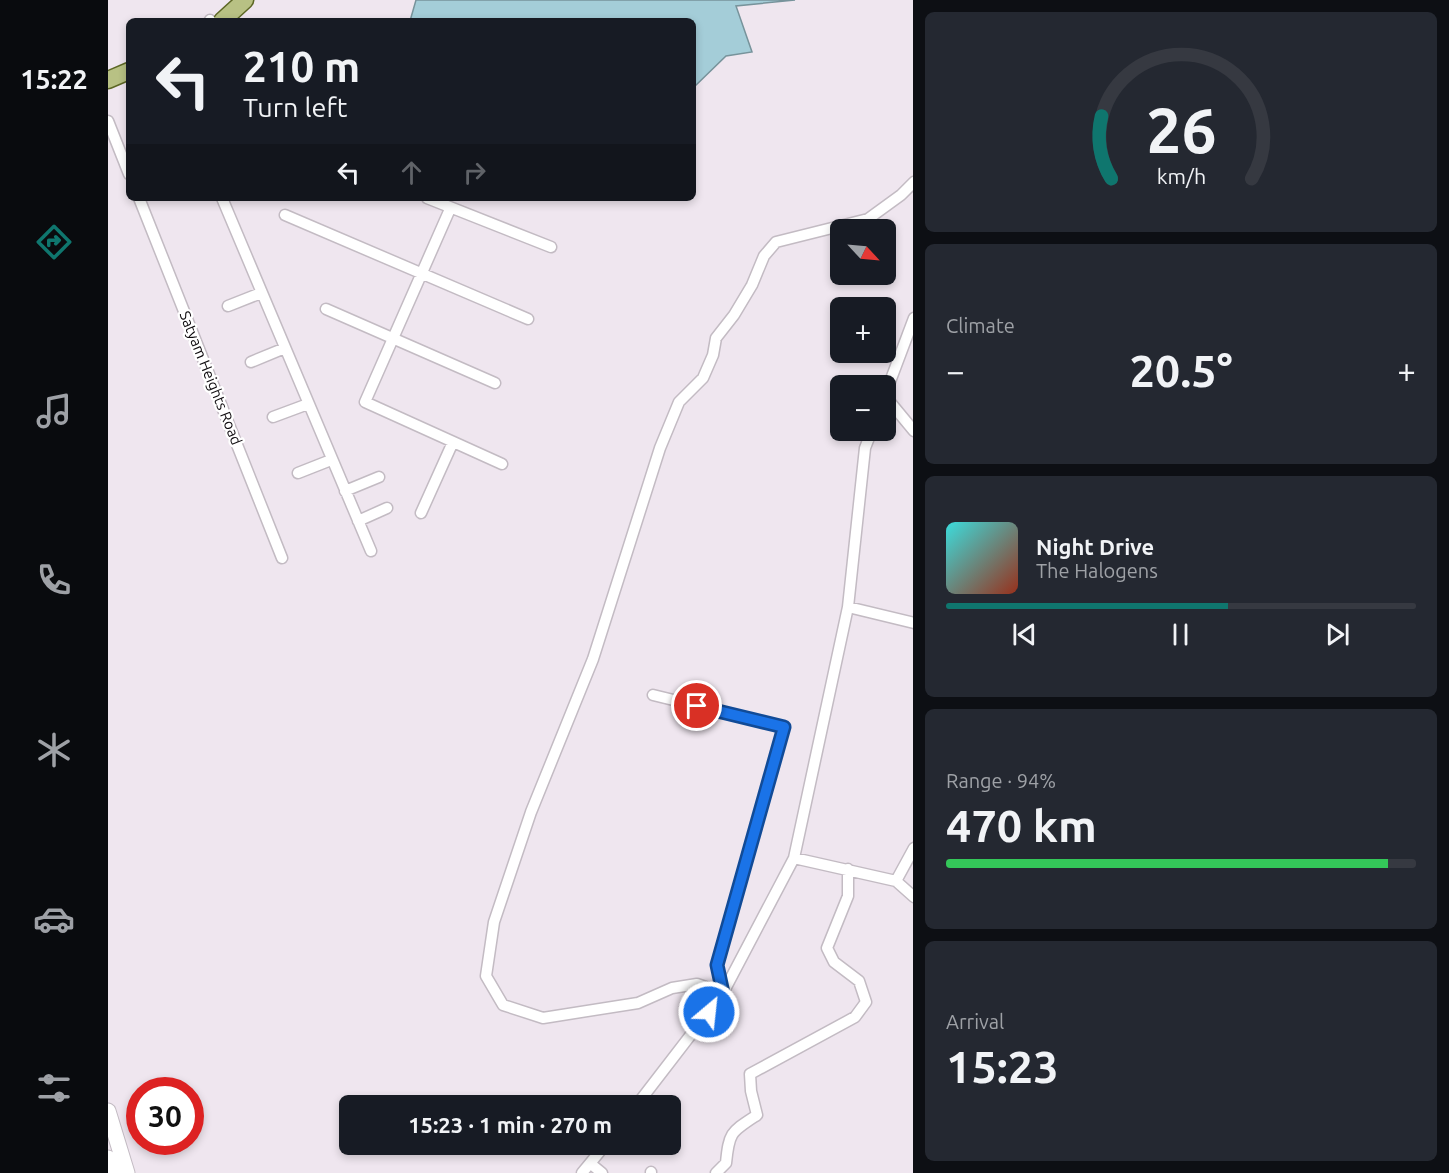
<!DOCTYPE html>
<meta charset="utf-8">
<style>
:root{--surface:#171b24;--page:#242831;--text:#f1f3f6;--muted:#9ea1a6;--line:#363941;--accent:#0f766e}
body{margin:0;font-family:Ubuntu,sans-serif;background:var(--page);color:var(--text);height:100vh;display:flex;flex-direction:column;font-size:22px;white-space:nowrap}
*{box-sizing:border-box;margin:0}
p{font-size:20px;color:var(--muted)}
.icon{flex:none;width:33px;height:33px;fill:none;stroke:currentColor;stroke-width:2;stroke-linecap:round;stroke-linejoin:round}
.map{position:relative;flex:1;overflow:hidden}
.side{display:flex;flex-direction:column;gap:12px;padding:12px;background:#0d0f14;width:536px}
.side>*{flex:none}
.hud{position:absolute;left:18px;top:18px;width:570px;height:183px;border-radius:9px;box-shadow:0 3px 9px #0003;background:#171b24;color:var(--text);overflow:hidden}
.needle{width:39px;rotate:116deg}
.controls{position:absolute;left:722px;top:219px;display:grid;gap:12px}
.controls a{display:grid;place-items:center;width:66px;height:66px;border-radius:9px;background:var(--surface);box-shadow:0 3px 9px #0003;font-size:30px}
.speed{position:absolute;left:18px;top:1077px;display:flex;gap:12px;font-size:30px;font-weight:700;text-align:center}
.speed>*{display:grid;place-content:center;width:78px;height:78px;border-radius:50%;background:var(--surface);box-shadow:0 3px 9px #0003;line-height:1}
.speed .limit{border:9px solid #d22;background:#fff;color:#111}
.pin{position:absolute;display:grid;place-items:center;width:51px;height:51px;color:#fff;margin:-26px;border:3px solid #fff;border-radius:50%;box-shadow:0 2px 6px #0007}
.me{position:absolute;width:66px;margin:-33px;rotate:28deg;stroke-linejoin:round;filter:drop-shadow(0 0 4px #0008)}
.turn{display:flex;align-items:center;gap:21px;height:126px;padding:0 18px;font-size:27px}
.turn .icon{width:78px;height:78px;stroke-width:2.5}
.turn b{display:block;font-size:42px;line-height:51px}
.lanes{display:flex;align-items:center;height:57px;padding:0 18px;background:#0003;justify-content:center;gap:30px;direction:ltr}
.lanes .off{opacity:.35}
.big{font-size:45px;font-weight:700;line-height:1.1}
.side .tile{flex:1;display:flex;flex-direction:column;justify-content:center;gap:9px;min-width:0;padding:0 21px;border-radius:9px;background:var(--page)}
.side .dial{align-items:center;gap:0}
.dial svg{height:156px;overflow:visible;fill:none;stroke:var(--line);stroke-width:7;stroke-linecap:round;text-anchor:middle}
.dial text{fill:var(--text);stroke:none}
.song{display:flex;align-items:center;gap:18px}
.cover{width:72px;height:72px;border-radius:9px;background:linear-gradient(135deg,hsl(180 70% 55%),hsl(10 70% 35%))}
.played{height:6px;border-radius:3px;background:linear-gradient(90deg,var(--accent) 60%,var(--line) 60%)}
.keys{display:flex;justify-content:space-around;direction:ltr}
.heat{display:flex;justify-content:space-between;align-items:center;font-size:33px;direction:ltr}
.charge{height:9px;border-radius:4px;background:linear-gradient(90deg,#34c759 94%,var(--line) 0)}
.trip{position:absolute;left:231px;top:1095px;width:342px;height:60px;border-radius:9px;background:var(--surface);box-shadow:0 3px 9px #0003;font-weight:700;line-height:60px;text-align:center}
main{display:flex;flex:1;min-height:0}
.menu{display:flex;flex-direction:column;width:108px;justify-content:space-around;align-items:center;background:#090b0e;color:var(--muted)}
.menu .icon{width:42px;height:42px}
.menu .selected{color:var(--accent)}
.menu b{font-size:27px;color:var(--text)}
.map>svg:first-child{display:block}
.water{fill:#a4cdd8;stroke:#77939b;stroke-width:1.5}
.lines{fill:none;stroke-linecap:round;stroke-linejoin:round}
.street-casing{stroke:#c3bbc3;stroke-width:13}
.secondary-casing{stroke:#c3bbc3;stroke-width:17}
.primary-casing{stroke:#5d6725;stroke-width:19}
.street{stroke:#fff;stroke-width:10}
.secondary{stroke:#fff;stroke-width:15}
.primary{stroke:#b8c184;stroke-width:16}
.route-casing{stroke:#114b97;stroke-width:15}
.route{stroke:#1a73e8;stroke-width:10}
.labels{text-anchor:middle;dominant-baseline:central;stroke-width:4.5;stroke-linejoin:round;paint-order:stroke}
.street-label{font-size:15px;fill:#0e0b0e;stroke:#fff}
</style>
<main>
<nav class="menu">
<b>15:22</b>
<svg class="icon selected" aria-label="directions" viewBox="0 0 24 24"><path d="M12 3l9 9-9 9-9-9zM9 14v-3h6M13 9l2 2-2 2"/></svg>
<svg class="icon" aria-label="music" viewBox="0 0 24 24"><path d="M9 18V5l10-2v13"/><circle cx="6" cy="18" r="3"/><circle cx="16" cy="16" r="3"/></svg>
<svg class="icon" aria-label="phone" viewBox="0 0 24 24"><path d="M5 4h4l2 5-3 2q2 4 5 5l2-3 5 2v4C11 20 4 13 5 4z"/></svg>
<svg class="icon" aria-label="climate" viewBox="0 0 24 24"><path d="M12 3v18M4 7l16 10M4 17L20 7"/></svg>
<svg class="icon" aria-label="car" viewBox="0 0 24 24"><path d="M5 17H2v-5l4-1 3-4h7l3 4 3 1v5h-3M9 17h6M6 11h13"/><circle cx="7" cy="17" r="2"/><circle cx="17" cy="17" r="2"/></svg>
<svg class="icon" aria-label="filters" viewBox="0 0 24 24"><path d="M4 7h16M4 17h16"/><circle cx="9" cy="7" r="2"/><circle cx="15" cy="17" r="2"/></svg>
</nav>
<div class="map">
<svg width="806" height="1173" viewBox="0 0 806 1173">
<rect width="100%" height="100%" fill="#efe6ef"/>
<path class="water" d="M308 0H687L628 6 644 52 618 56 585 88V21H302Z"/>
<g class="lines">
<g class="street-casing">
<path id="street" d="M102 20 103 21
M0 121 21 174
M31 198 174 558
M114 198 263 551
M319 198 443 247
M342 209 257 402 394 464
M177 215 420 319
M120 306 153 293
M218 309 387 383
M143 362 177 348
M777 395 806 318
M777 396 806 431
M165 417 200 404
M190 473 223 460
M237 491 271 477
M313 513 345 442
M250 521 279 508
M740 607 806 623
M545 695 676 727 609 965 615 993
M686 858 788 881 806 897
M788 881 806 848
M615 993 589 984 564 988 530 1003 435 1018 395 1005 378 976 386 922 423 812 485 659 552 448 571 402 595 378 605 355 608 338 626 315 644 285 656 256 668 242 760 219 793 195 806 182
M528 1106 615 993 686 858 740 607 757 448 764 430
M483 1164 494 1173
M474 1173 498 1144
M543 1173V1172
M608 1173 618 1163C621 1132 623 1132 649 1115L643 1091 642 1074 747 1017 758 1002 751 981 726 962 719 948 740 896V869"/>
</g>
<g class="secondary-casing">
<path id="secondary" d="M0 1111 19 1173
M0 1158 6 1173"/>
</g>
<g class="primary-casing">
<path id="primary" d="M114 21 137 0
M0 80 21 71"/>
</g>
<use href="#street" class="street"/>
<use href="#secondary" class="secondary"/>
<use href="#primary" class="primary"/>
</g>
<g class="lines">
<g class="route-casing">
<path id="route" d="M589 706 676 727 609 965 615 993 601 1012"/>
</g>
<use href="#route" class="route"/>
</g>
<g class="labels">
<g class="street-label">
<text transform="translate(103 378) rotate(68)">Satyam Heights Road</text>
</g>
</g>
</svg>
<div class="controls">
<a><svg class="needle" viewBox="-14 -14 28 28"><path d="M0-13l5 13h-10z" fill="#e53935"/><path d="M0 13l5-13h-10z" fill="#9ea1a6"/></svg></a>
<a>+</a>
<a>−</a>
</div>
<div class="speed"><div class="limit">30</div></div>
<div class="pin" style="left:589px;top:706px;background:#d93025"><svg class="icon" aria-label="arrive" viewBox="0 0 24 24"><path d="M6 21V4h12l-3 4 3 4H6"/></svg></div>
<svg class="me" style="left:601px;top:1012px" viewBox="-20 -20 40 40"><circle r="17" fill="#1a73e8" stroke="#fff" stroke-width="3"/><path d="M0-11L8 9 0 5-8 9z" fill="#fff"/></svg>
<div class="trip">15:23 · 1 min · 270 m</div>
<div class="hud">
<div class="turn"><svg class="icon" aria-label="left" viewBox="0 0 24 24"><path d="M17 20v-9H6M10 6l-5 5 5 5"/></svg><div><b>210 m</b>Turn left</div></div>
<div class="lanes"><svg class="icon" aria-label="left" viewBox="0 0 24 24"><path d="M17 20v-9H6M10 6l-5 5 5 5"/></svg><svg class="icon off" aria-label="ahead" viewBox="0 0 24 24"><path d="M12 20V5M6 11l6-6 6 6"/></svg><svg class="icon off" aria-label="right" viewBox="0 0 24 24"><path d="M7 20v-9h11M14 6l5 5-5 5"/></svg></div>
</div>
</div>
<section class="side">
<div class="tile dial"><svg viewBox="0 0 100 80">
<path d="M14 69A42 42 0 1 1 86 69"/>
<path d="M14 69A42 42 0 0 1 9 37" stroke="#0f766e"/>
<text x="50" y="56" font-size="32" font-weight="700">26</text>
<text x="50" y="72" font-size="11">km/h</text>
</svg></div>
<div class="tile"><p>Climate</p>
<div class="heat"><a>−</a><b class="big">20.5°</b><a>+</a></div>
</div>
<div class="tile">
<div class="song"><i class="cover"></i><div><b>Night Drive</b><p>The Halogens</p></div></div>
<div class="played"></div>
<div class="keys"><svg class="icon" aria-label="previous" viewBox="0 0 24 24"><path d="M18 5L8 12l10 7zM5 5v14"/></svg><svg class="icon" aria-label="pause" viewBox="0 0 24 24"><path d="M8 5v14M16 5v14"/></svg><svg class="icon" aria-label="next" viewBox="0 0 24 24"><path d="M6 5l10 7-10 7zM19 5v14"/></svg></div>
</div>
<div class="tile"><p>Range · 94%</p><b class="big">470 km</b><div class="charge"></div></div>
<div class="tile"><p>Arrival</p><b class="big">15:23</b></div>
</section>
</main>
